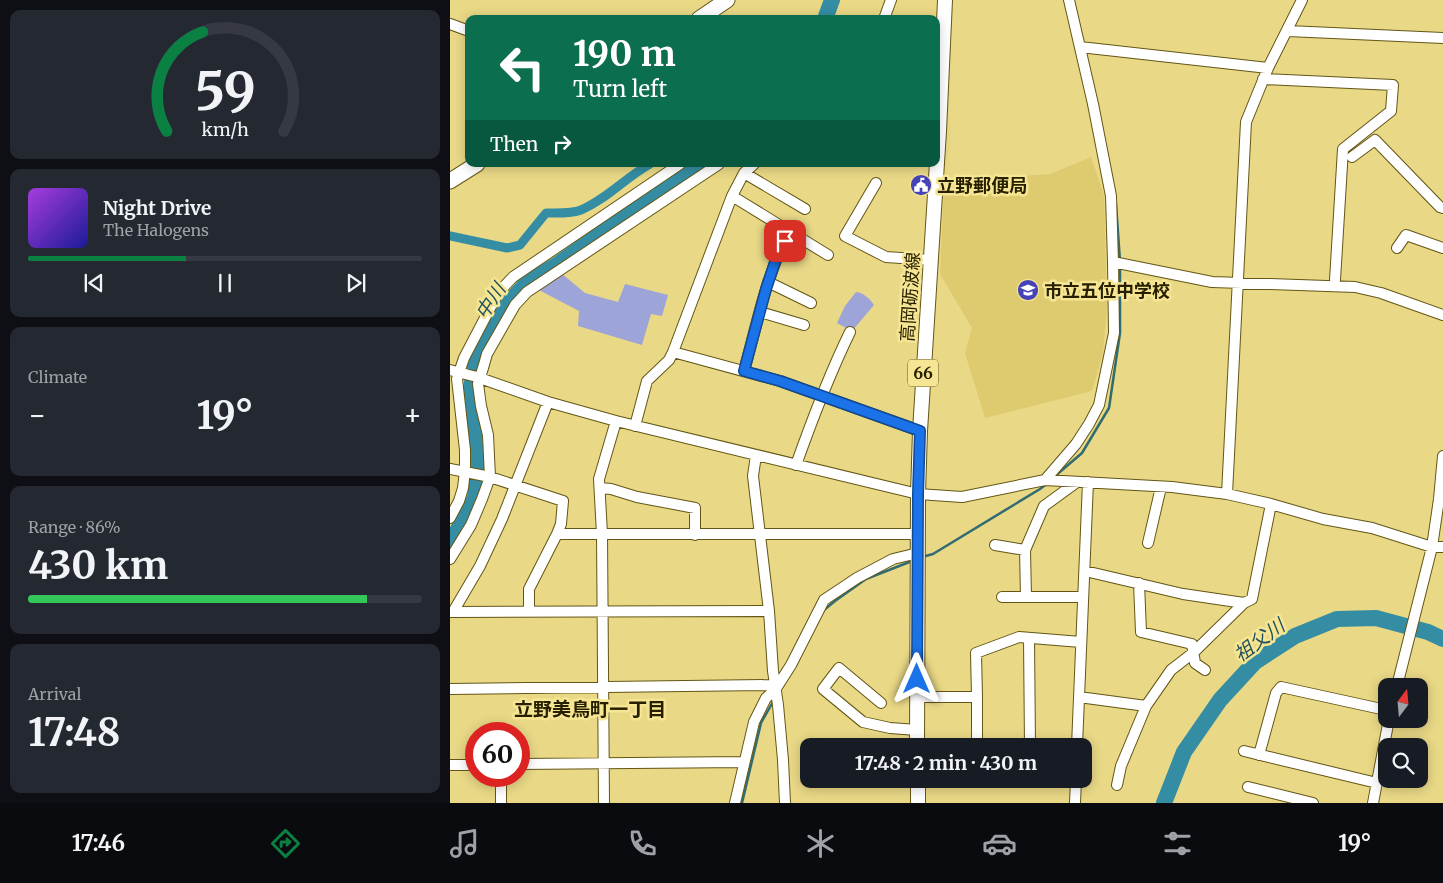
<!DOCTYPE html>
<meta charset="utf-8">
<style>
:root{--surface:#171b24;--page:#242831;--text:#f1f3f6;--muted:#9ea1a6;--line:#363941;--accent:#0b8043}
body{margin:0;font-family:Merriweather,"Noto Sans JP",serif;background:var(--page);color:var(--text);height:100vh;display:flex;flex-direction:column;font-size:19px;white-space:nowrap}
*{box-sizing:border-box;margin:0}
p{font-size:16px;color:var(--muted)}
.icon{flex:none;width:28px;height:28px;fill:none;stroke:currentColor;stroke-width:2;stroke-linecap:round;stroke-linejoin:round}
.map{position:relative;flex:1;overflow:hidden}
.drawer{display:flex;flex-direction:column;gap:10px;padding:10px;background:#0d0f14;width:450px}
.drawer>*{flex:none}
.guide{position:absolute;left:15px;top:15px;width:475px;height:152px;border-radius:10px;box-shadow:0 2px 12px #0003;background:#0b6e4f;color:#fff;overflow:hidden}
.needle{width:32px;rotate:16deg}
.controls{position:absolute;left:928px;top:678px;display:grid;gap:10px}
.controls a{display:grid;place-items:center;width:50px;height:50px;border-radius:10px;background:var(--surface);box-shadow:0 2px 12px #0003;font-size:25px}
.speed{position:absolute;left:15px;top:722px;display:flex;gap:10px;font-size:25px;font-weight:700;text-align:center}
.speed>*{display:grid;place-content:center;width:65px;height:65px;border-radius:50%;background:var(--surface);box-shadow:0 2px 12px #0003;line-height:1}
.speed .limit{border:8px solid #d22;background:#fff;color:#111}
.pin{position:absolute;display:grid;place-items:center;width:42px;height:42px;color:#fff;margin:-21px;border-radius:10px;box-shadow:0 2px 8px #0006}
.me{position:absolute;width:55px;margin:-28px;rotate:0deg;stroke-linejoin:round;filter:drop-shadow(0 0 4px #0008)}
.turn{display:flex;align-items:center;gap:18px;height:105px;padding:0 25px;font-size:22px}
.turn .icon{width:65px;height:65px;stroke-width:2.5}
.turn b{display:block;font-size:35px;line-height:42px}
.then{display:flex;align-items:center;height:48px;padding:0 25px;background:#0003;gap:10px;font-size:19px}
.big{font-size:38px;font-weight:700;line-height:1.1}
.drawer .widget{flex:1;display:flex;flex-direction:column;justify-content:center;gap:8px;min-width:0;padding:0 18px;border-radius:10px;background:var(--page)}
.drawer .dial{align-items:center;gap:0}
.dial svg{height:130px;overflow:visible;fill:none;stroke:var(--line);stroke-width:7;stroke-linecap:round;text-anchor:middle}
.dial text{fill:var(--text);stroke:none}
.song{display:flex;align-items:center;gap:15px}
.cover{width:60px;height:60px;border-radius:8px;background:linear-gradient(135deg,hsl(280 70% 55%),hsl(240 70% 35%))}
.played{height:5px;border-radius:2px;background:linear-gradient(90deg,var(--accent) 40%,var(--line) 40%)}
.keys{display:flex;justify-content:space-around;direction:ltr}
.heat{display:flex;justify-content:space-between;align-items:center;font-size:28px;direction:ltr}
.charge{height:8px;border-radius:4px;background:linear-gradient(90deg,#34c759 86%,var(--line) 0)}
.trip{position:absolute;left:350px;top:738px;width:292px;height:50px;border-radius:10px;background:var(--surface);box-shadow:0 2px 12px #0003;font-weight:700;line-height:50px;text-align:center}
.tab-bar{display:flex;height:80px;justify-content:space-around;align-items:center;background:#090b0e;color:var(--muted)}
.tab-bar .icon{width:35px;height:35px}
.tab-bar .active{color:var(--accent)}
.tab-bar b{font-size:22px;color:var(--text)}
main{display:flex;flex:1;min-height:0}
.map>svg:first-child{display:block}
.built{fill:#decb70}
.green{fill:#9da4d8}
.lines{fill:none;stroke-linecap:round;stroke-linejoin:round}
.stream{stroke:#316c72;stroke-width:2.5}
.canal{stroke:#358da3;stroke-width:9}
.river{stroke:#358da3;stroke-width:16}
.minor-casing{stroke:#635616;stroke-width:12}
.major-casing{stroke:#635616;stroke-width:16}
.highway-casing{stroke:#635616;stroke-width:17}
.minor{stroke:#fff;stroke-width:10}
.major{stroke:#fff;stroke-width:14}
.highway{stroke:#fff;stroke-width:15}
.route-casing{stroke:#114b97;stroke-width:12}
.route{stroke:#1a73e8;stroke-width:9}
.labels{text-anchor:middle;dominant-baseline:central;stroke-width:5;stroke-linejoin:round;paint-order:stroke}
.shield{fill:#f6e593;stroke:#655b2c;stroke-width:1}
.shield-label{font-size:16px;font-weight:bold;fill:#272000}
.poi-label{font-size:18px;font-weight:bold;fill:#272000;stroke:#f6e593;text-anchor:start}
.street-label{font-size:18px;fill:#272000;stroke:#f6e593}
.water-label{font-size:19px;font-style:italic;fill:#1f515d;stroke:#f6e593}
.neighbourhood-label{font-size:19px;font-weight:bold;fill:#272000;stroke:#f6e593}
</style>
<main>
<section class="drawer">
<div class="widget dial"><svg viewBox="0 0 100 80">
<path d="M14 69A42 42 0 1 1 86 69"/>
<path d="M14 69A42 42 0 0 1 36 8" stroke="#0b8043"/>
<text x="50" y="56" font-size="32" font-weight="700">59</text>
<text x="50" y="72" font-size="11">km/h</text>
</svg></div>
<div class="widget">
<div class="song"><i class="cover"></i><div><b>Night Drive</b><p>The Halogens</p></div></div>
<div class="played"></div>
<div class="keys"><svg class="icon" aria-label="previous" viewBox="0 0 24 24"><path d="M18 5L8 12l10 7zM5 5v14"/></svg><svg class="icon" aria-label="pause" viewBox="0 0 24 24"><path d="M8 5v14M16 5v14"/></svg><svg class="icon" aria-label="next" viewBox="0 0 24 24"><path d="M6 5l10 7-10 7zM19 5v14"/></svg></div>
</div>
<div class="widget"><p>Climate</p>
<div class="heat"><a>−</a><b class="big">19°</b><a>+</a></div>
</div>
<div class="widget"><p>Range · 86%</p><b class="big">430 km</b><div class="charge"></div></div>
<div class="widget"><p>Arrival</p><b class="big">17:48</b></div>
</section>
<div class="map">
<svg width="993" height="803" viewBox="0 0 993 803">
<rect width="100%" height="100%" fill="#e9d886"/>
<path class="built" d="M641 157 654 195 657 307 653 353 642 391 535 418 515 353 522 328 490 274 494 182 600 174Z"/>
<path class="green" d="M111 273 135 293 168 302 175 284 218 295 212 316 201 314 192 345 128 326 129 311 89 290Z
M406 292C414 293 420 299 424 305L402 331 387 323 395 306Z"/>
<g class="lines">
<path class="stream" d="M666 204 670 261
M604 477 632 453 659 408 670 333V266
M472 557 483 554 590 489 598 483
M374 610 385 601 416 579 462 561
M292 803 311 723 324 700"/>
<path class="canal" d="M0 236 57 248 70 245 96 213C107 213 121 214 131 210 157 199 176 177 200 164"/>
<path class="river" d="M375 19 382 0
M0 544 25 498 28 457 25 445 20 394 25 365 39 337 60 301 78 282 105 266 190 206 253 164
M714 803 734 752 770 700 805 662 845 636 887 619 926 618 978 632 993 639"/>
<g class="minor-casing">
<path id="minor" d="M434 19 441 0
M0 24 19 31
M838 31 993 38
M630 47 818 68
M813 79 943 85 941 111 893 149 885 280
M902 157 925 140 990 207 993 208
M294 173 355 209
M426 183 395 236 436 257 481 260
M282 196 378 255
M947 248 956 235 993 248
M663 262 762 282 905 287 931 293 993 315
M318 282 361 303
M310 312 354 325
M223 352 282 196 294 173 304 164
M0 370 27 377 98 402 166 421 468 494 512 497 595 480 722 487 777 494 821 504 873 519 922 528 982 547 947 686
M294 371C307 324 316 274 340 231
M185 426 197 381 219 360 223 352 330 381 470 431
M306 455 303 476 319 611 323 671 328 705 333 760 335 803
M993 456 989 499 982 547H993
M346 465C362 420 379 375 400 332
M0 469 40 477 113 501 111 524 107 534 79 589V611
M595 480 626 444 639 424 649 405 664 333 663 262 661 196 643 104 619 0
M150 488 161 489 187 497 245 508V535
M777 494 796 122 818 68 852 0
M0 518 9 501 13 488 15 471V450L7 379 14 358 48 293 63 277 230 164
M107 534H468
M698 543 711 487
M545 545 575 550
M0 559 21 525 32 499 40 477 38 435 31 406 28 384 33 368 37 354 65 305 77 292 269 164
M635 571 733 594 794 603
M689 583 691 632 742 644 745 663 755 670
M552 597H632
M576 597 575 550 594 506 627 482
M0 612 319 611
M3 612 30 566 52 519 98 402
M579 638 580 746
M0 689 324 685
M467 697H527L526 653 569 637 631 642
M527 697V746
M629 697 696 706 721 670 743 653 794 603 802 599 821 504
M431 703 389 668 373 689 413 722 440 728 467 730
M627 746 638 482
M794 751 927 783
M809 755 826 693 831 687 936 710
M69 764 294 762
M0 765H26
M51 776V803
M562 779 581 780V779
M667 785 671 766 696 706
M798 787 863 803
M154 803 152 534 149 479 166 421
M285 803 304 722 316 698 325 690 341 665 374 600 407 578 443 559 468 553
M625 803 626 779
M923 803 939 719"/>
</g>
<g class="major-casing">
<path id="major" d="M467 746 468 494 470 431 489 131 495 0
M468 779V803"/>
</g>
<g class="highway-casing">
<path id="highway" d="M249 19 277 0
M0 181 27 164"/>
</g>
<use href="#minor" class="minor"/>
<use href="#major" class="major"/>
<use href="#highway" class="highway"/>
</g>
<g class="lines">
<g class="route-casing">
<path id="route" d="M335 241 329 250 316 289 294 371 330 381 470 431 468 494 467 679"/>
</g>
<use href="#route" class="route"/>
</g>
<defs>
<g id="civic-disc" transform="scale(1.125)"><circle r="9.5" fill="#4643b9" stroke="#f6e593"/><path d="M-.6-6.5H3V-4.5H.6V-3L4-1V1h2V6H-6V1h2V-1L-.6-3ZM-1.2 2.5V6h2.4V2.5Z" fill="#fff"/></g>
<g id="school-disc" transform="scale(1.125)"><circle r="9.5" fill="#4643b9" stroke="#f6e593"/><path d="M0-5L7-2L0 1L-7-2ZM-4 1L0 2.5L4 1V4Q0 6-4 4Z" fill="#fff"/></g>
</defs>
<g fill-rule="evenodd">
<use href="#civic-disc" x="471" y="185"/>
<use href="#school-disc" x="578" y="290"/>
</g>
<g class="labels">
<rect class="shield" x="458" y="359.5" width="30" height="27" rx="4"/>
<g class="shield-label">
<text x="473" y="373">66</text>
</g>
<g class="poi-label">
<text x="487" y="185">立野郵便局</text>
<text x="594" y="290">市立五位中学校</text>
</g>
<g class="street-label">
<text transform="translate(460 297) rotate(-86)">高岡砺波線</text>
</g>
<g class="water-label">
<text transform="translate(40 301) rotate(-57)">中川</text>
<text transform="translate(809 640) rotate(-36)">祖父川</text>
</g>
<g class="neighbourhood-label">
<text x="140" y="709">立野美鳥町一丁目</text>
</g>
</g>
</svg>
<div class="controls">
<a><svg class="needle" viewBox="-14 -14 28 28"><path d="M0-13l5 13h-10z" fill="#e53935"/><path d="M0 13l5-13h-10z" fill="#9ea1a6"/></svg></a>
<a><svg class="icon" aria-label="search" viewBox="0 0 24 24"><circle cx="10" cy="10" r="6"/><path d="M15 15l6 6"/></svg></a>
</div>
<div class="speed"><div class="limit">60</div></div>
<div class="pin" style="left:335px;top:241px;background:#d93025"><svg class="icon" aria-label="arrive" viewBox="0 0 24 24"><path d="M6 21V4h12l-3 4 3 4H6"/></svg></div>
<svg class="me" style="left:467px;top:679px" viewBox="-20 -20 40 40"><path d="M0-17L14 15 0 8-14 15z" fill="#1a73e8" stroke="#fff" stroke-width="4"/></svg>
<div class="trip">17:48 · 2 min · 430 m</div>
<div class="guide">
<div class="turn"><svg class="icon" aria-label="left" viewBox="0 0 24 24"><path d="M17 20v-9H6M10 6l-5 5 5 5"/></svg><div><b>190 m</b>Turn left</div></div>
<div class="then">Then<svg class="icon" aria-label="right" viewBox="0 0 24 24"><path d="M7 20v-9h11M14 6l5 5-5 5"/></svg></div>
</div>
</div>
</main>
<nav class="tab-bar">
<b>17:46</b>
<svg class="icon active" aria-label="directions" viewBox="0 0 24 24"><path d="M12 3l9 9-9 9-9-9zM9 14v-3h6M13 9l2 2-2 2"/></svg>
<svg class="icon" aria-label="music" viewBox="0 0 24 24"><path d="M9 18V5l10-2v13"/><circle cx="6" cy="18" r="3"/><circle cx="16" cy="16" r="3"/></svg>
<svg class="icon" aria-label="phone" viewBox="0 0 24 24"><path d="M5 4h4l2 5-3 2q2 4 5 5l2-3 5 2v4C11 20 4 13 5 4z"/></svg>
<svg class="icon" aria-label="climate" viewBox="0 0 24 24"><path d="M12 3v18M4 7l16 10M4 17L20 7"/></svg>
<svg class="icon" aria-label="car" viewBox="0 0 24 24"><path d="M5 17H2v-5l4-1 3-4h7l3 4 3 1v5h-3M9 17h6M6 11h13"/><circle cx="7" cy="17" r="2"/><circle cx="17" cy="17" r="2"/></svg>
<svg class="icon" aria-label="filters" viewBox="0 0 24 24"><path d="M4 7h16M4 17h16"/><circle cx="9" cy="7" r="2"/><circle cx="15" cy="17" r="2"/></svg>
<b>19°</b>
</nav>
